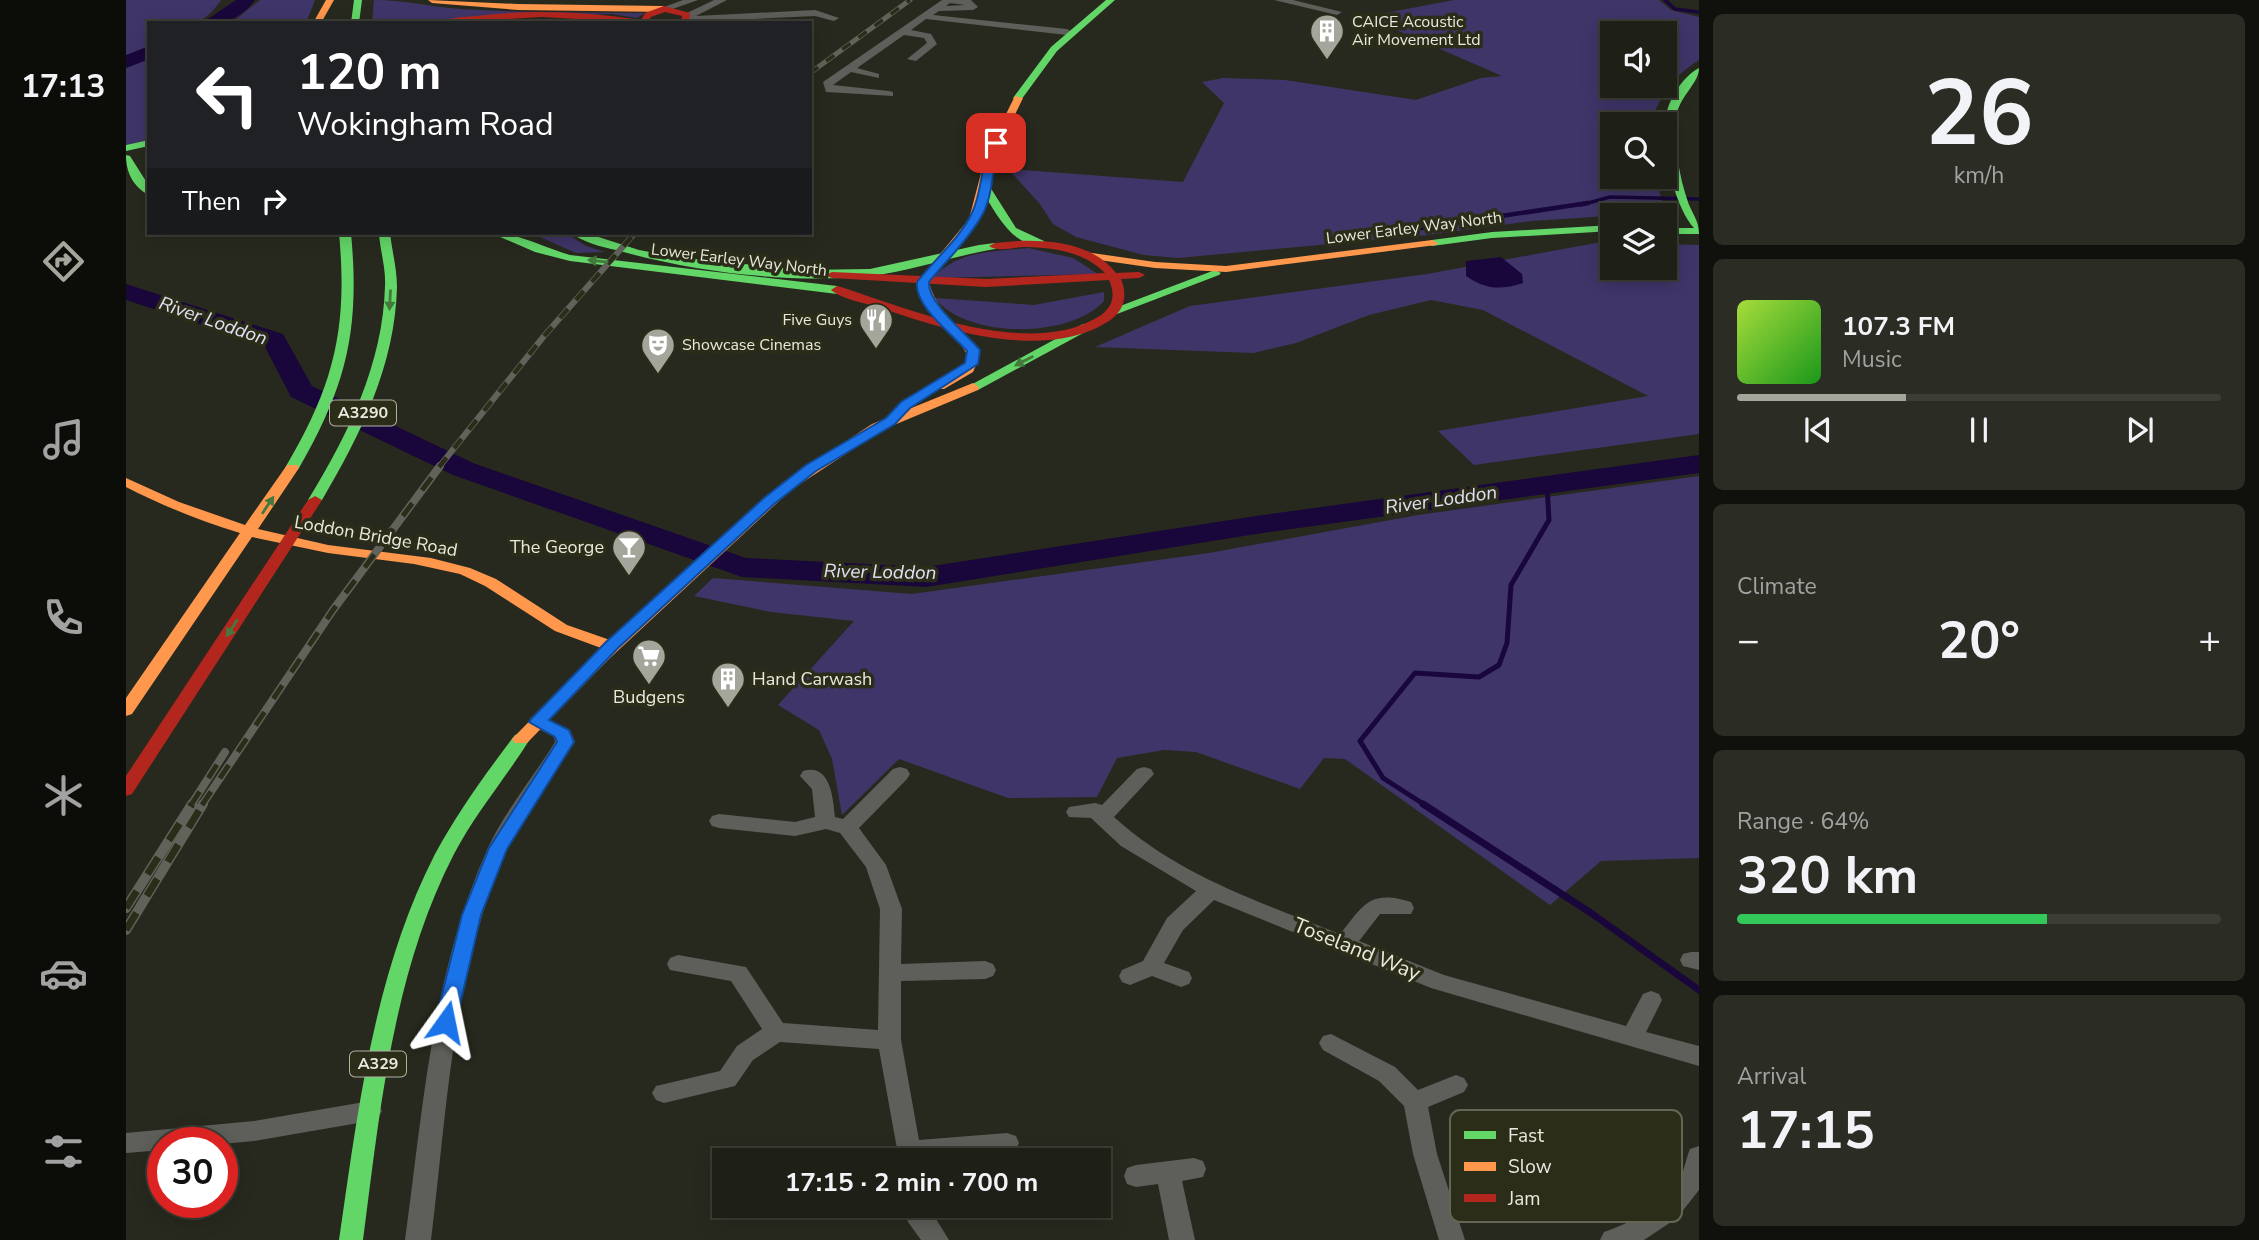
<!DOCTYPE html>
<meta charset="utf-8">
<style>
:root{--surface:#1e1f16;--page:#2b2c23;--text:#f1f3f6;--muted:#a1a2a1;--line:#3c3d35;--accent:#a5a69b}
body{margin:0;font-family:"Nunito Sans",sans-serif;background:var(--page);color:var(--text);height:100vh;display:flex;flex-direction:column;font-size:26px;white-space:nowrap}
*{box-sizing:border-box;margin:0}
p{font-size:23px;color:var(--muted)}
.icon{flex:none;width:38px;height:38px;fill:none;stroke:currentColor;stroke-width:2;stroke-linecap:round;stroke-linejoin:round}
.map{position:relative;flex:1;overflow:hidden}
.sheet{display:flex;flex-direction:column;gap:14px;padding:14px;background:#10110c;width:560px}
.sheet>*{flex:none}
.top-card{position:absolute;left:21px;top:21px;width:665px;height:214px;border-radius:0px;box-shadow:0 4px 18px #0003,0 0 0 2px var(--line);background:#202124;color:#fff;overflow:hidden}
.buttons{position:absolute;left:1474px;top:21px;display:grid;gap:14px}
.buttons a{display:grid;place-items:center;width:77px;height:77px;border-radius:0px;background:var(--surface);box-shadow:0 4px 18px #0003,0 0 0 2px var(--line);font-size:35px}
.speed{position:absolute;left:21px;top:1127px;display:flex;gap:14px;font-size:35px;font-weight:700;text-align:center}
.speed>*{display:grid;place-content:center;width:91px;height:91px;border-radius:50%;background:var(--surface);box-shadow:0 4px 18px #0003,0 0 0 2px var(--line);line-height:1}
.speed .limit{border:10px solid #d22;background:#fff;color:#111}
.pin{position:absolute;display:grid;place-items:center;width:60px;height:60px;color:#fff;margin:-30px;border-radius:14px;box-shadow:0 4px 10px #0006}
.me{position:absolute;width:77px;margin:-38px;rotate:12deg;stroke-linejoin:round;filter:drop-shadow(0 0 5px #0008)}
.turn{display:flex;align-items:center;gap:24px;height:147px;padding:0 35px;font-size:32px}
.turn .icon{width:91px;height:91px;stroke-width:2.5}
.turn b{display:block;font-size:49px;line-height:60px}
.then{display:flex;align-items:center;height:66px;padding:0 35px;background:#0003;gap:14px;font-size:26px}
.big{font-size:52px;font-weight:700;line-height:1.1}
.sheet .tile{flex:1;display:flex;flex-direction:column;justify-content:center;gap:10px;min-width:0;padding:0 24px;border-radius:10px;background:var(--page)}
.sheet .dial{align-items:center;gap:0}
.dial b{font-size:91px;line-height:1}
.song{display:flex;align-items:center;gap:21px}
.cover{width:84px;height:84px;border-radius:10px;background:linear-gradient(135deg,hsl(80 70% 55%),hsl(120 70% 35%))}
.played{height:7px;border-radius:4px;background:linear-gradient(90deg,var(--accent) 35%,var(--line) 35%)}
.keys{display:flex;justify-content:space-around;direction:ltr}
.heat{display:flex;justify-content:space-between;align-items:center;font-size:38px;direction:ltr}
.charge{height:10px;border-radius:5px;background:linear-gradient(90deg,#34c759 64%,var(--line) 0)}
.trip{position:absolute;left:586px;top:1148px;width:399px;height:70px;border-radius:0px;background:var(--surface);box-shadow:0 4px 18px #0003,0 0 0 2px var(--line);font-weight:700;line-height:70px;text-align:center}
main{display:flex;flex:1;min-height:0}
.menu{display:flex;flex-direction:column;width:126px;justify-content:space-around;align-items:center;background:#0c0c09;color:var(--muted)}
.menu .icon{width:49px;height:49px}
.menu .on{color:var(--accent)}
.menu b{font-size:32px;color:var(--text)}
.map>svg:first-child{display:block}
.green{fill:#403569;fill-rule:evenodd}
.water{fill:#19063b}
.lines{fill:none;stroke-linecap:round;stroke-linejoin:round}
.stream-far3{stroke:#19063b;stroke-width:3.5}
.stream-far2{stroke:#19063b;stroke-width:4.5}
.stream-far1{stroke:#19063b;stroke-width:5}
.stream{stroke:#19063b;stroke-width:7}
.river{fill:#19063b;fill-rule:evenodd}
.street{fill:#5e5f5a;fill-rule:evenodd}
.fast{fill:#63d668;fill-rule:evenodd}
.slow{fill:#ff974d;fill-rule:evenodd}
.jam{fill:#b3261e;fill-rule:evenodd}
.rail-far3-casing{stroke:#61625a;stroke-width:5}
.rail-far2-casing{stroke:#61625a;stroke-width:6}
.rail-far1-casing{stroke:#61625a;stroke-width:8}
.rail-casing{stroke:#61625a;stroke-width:10}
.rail-far3{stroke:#2b2d19;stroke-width:3.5;stroke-dasharray:10;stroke-linecap:butt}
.rail-far2{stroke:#2b2d19;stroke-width:4.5;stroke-dasharray:12;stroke-linecap:butt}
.rail-far1{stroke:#2b2d19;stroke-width:5;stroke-dasharray:16;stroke-linecap:butt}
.rail{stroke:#2b2d19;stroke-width:7;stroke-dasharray:20;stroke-linecap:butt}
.oneway{fill:#44793d}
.route{fill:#1a73e8;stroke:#114b97;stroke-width:2}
.labels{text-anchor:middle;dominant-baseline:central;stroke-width:7;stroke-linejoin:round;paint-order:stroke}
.far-poi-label{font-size:16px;fill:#e9eade;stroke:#2b2d19;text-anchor:start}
.far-street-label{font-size:16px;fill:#e9eade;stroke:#2b2d19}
.shield{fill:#2b2d19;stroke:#b0b1a3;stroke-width:2}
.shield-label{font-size:16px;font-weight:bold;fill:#e9eade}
.street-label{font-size:18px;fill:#e9eade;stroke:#2b2d19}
.poi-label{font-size:18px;fill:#e9eade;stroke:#2b2d19;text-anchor:end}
.water-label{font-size:19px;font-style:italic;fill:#e2e0f7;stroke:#2b2d19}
.near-street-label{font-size:21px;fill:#e9eade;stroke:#2b2d19}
.key{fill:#2b2d19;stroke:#646654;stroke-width:2}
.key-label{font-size:19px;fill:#e9eade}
</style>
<main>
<nav class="menu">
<b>17:13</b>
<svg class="icon on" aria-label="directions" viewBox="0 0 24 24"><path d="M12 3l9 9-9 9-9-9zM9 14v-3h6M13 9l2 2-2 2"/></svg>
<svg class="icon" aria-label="music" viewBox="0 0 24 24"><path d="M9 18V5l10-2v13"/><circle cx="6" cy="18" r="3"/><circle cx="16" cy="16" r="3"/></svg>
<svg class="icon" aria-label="phone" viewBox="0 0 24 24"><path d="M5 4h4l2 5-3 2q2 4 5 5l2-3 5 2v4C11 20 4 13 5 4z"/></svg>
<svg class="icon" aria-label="climate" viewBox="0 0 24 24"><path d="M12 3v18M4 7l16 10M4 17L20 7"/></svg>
<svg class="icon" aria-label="car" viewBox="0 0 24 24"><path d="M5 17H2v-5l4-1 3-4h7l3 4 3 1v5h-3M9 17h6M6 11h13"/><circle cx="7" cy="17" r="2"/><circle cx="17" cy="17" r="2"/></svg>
<svg class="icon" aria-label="filters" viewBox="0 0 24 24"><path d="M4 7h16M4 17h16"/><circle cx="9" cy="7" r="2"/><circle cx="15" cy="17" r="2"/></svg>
</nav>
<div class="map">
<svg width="1573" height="1240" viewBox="0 0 1573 1240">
<rect width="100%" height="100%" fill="#28291e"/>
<path class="green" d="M0 0H95C73 32 59 23 23 23V46L0 56Z
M134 0H189L180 23H105Z
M248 0C278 0 305 7 335 9 396 13 458 12 519 13L511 18 486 14 246 23Z
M1328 0H1533L1545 10 1573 17V60C1547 76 1534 96 1524 124H1486V177H1529L1538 207 1530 213 1405 221 1302 235 1052 258 1018 255 950 237 927 224 914 204 882 169 1057 182 1098 103 1076 82 1097 78 1159 80 1290 100 1355 78 1376 76 1268 29 1233 18ZM1486 33H1538V86H1486Z
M23 59V140L0 145V68Z
M405 233H440L460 246 479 252 450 253Z
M1470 243H1486V268H1538V244L1573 245V434L1348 465 1312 431 1522 396 1357 310 1305 300 1243 315 1170 343 1127 353 969 347 1064 306 1301 274Z
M902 248 947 258 972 274 807 278C832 250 867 252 902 248Z
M978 292V301C944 339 840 339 809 298L908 305Z
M1573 476V858L1475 861 1424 905 1219 759 1198 758 1174 789 1070 752 1038 750 991 758 971 797 882 798 773 759 716 815 706 759 693 730 652 705 728 621 645 612 568 596 587 578 786 594 1083 553 1292 515Z"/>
<path class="water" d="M1375 257 1396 274 1397 283C1375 290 1360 290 1340 276V261Z"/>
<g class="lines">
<path class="stream-far3" d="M1539 0 1549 9 1573 12
M1455 205 1484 197 1573 199"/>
<path class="stream-far2" d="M1282 230 1462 203"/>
<path class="stream-far1" d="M1299 805 1257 778 1234 741 1289 673 1353 677 1373 665 1381 643 1385 585 1423 520 1421 485"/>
<path class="stream" d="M1297 804 1465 913 1573 990"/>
<path class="river" d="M110 0H129C114 20 99 23 76 23Z
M23 46V59L0 68V55Z
M0 284 157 334 186 386 347 463 620 558 800 567 1130 516 1573 455V473L1130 534 800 587 616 577 327 475 165 397 138 345 0 300Z"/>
<path class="street" d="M557 0H572L538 12 533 9Z
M588 0H601L570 16 689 10 713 18 708 21 689 16 563 22 558 19 559 14Z
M816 0H845L852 7 847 10 813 11 807 15 941 29 946 32 941 35 800 19 785 30 805 34 811 44 790 61 781 59 801 43 798 38 778 35 731 68 753 74V78L725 72 707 85 763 91 767 92V96L700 92 697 82ZM824 3 839 5 820 6Z
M1148 0H1167L1216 12 1211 15Z
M412 715 444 730 449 742C427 777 399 813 381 850 326 970 321 1111 305 1240H279C297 1109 306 973 361 850 377 814 408 776 429 742L428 737 405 725 403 721 405 717Z
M774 767 781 769 784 774 781 779 733 828 760 865 776 909 775 964 859 961 867 964 870 970 867 976 859 979 775 981V1040L793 1140 881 1133 890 1136 893 1143 890 1150 881 1153 773 1160 753 1049 654 1042 627 1060 609 1086 538 1103 530 1100 526 1093 530 1086 594 1071 611 1046 636 1029 605 981 544 970 541 964 544 958 552 955 620 967 657 1023 752 1030 754 909 740 867 714 833 700 829 669 836 593 828 586 826 583 821 586 816 593 814 669 822 689 817 686 789 674 776 677 771C705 763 707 799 709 817L717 819 767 769Z
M1018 767 1025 769 1028 774 988 817C1051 875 1136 903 1214 934 1238 905 1243 889 1285 902L1288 908 1285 914H1254L1233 941 1318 975 1500 1026 1517 994 1525 991 1533 994 1536 1000 1520 1032 1573 1046V1066L1305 988 1088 900 1057 930 1038 963 1063 972 1066 978 1063 984 1055 987 1026 976 1004 985 996 982 993 976 996 970 1017 961 1041 918 1070 891 995 846 965 818 943 817 940 812 943 807 969 803 976 805 1011 769Z
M1565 952H1573V970L1557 966 1554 960 1557 954Z
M1205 1034 1269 1067 1292 1090 1330 1075 1338 1078 1342 1085 1338 1092 1302 1107 1311 1154 1339 1240H1313L1287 1154 1278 1106 1253 1081 1197 1050 1193 1043 1197 1036Z
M244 1101 252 1104 256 1111 252 1118 244 1121 128 1141 96 1144 37 1143V1150L0 1153V1133L128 1121Z
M1573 1146V1190L1551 1218 1518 1240H1474L1478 1232C1508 1221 1539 1207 1555 1176 1559 1168 1560 1158 1564 1149Z
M1068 1158 1077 1161 1080 1169 1077 1177 1056 1181 1069 1240H1043L1032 1184 1010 1187 1001 1184 998 1176 1001 1168 1010 1165Z
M778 1206H802L823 1240H795L782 1222Z"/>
<path class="fast" d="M228 0H236L233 23H225Z
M980 0H989L931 51 895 100H889L887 98 925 47Z
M1573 68C1573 86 1548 98 1549 128 1549 150 1554 178 1561 199 1565 213 1573 219 1573 234H1538V228H1568C1548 206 1535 147 1540 117 1542 100 1557 76 1573 68Z
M23 140V146L0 151V145Z
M0 155 4 156 23 186V195C7 187 0 172 0 155Z
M856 187H864L890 228 918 241V245C886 249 869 211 855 189Z
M1486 225V231L1366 238 1306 246 1300 243 1306 240 1366 232Z
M213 233H225C234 329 221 385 173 468L166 472 159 468C208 385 222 329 213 233Z
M253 233H264C266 251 271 269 271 287 269 365 235 434 196 500L189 504 182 500C222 435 257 364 259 286 260 268 254 250 253 233Z
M365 233C390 232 419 248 444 255L711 286 717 290 711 294 444 261 409 252Z
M445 233H460L513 250 551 257 678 270 744 269 853 245 869 243 875 246 869 249C827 256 786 271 744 276 661 284 569 272 490 250 475 247 457 242 445 233Z
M1089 270 1095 273 1093 275 991 314H983L981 311Z
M957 324 961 325V331L852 390H842L841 387Z
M395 733 401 735 404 739C379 779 350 812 328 854 267 972 254 1110 237 1240H213C232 1110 248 973 309 854 332 812 360 773 389 735Z"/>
<path class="slow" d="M200 0H208L195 23H187Z
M302 0 392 4 537 6 541 9 537 12 392 10 306 3Z
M889 96 897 98 870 154 854 220 803 282C810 313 839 329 854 356L847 372 818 389H808V383L837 367 842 356C827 328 798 314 791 282L843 219 860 154Z
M242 233H328L322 236H248Z
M1306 240 1312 243 1310 245 1100 272 1029 268 959 258 953 255 959 252 1029 262 1100 266Z
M847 383 853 387 852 390 756 430 665 490 484 658 401 743H389L386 739 475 648 429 631 359 586 334 574 288 564 202 553 126 537 6 714 0 716V698L114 533C75 521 37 506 0 487V478L53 502 119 525 161 465H171L173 468 132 529 202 545 305 558 344 568 370 579 441 625 484 640 655 484 746 424Z"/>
<path class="jam" d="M538 6 564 13 563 23H555L556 16 539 12 525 17 522 23 416 17 313 23C323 17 338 17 350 16 406 9 460 12 515 20L519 13Z
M893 241C926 240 968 244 990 273L1013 272 1019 275 1013 278 995 279C1002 296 998 311 983 321 920 362 819 330 755 308 740 303 717 300 705 290L711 286 715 287C785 310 903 359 972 317 987 308 990 295 983 280L860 287 706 278 700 275 706 272 860 279 979 273C957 251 925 247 896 247 885 248 871 252 863 246L869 243Z
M189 496 196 500 6 794 0 796V776L182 500Z"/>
<g class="rail-far3-casing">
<path id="rail-far3" d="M684 73 784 0"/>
</g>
<g class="rail-far2-casing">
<path id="rail-far2" d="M313 467 418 336 509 233"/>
</g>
<g class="rail-far1-casing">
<path id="rail-far1" d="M65 805 99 752
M76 805 207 610 314 466"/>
</g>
<g class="rail-casing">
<path id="rail" d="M0 908 66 804
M0 930 77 804"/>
</g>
<use href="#rail-far3" class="rail-far3"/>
<use href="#rail-far2" class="rail-far2"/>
<use href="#rail-far1" class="rail-far1"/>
<use href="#rail" class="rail"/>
</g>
<defs><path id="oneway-solid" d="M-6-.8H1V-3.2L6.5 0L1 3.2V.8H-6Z" transform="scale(1.75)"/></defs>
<g class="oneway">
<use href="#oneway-solid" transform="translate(472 261) rotate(-174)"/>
<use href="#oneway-solid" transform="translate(264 300) rotate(93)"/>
<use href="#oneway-solid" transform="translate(898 361) rotate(153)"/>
<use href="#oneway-solid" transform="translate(142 505) rotate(-56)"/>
<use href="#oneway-solid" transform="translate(106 628) rotate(123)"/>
</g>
<path class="route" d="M867 141 876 143C864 166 869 194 855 217 842 240 820 261 803 282 801 303 841 334 854 350L852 364 784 408 769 424 690 471 648 504 491 649 423 720 443 730 448 742 381 849 355 915 330 1022 327 1028H312L309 1022 336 915 363 848 431 742 429 737 403 722 406 718 480 642 638 498 680 465 760 418 775 402 839 363 841 351C826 334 788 306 791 282 808 260 834 238 846 213 857 190 854 163 867 141Z"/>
<defs>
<g id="building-pin" transform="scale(1.75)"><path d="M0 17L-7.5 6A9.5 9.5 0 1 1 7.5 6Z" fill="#a5a69b" stroke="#2b2d19"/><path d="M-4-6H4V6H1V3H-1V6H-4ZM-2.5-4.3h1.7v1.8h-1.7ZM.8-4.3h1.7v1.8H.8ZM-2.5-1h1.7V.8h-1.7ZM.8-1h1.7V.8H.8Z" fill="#fff"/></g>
<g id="restaurant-pin" transform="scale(1.75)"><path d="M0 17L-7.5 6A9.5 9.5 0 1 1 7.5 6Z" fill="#a5a69b" stroke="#2b2d19"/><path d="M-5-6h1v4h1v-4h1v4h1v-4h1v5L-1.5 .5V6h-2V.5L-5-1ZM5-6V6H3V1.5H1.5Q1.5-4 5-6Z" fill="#fff"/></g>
<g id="theatre-pin" transform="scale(1.75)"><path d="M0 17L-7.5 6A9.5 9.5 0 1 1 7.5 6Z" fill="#a5a69b" stroke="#2b2d19"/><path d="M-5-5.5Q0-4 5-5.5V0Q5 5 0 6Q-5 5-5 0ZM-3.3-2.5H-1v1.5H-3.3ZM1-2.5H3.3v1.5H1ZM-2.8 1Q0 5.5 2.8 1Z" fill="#fff"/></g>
<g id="bar-pin" transform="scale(1.75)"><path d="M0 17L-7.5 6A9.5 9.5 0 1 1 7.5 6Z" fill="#a5a69b" stroke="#2b2d19"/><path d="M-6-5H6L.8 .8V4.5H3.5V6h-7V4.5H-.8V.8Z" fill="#fff"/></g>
<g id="supermarket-pin" transform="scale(1.75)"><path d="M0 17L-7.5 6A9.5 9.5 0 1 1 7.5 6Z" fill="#a5a69b" stroke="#2b2d19"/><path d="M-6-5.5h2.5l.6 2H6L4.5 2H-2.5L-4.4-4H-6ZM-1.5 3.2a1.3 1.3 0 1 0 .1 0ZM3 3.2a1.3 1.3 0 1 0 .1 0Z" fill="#fff"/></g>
</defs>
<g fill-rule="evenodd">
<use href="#building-pin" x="1201" y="31"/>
<use href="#restaurant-pin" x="750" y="320"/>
<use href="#theatre-pin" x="532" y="345"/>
<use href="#bar-pin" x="503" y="547"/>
<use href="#supermarket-pin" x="523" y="656"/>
<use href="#building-pin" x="602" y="679"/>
</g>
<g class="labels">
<g class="far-poi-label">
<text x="1226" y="22">CAICE Acoustic<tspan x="1226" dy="18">Air Movement Ltd</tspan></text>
<text x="726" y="320" text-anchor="end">Five Guys</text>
<text x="556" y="345">Showcase Cinemas</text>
</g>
<g class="far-street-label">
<text transform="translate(1288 228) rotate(-7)">Lower Earley Way North</text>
<text transform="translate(613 260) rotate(7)">Lower Earley Way North</text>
</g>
<g class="shield">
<rect x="204" y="400.5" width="66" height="25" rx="5"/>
<rect x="224" y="1051.5" width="56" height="25" rx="5"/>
</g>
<g class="shield-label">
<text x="237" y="413">A3290</text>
<text x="252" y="1064">A329</text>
</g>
<g class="street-label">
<text transform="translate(250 536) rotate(10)">Loddon Bridge Road</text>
</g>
<g class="poi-label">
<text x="478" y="547">The George</text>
<text x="626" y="679" text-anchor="start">Hand Carwash</text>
<text x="523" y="697" text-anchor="middle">Budgens</text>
</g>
<g class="water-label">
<text transform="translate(87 321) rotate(19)">River Loddon</text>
<text transform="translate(1315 500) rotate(-8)">River Loddon</text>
<text transform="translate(754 572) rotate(1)">River Loddon</text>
</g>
<g class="near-street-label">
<text transform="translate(1231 949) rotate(22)">Toseland Way</text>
</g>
</g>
<rect x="1324" y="1110" width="232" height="112" rx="10" class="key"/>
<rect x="1338" y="1131" width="32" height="8" fill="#63d668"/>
<rect x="1338" y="1162" width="32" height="9" fill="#ff974d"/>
<rect x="1338" y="1194" width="32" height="8" fill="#b3261e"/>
<g class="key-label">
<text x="1382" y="1142">Fast</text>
<text x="1382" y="1173">Slow</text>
<text x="1382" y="1205">Jam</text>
</g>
</svg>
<div class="buttons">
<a><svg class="icon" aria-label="sound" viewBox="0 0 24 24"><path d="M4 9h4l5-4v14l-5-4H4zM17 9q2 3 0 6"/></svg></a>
<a><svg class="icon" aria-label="search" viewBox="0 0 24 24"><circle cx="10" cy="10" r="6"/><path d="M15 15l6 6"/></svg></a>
<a><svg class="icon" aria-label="layers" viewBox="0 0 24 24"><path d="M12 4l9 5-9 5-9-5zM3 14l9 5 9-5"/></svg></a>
</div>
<div class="speed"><div class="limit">30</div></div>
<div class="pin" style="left:870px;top:143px;background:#d93025"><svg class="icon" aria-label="arrive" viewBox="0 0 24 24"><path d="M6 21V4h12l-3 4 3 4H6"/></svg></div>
<svg class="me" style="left:320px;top:1022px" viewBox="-20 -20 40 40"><path d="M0-17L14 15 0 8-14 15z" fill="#1a73e8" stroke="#fff" stroke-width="4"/></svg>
<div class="trip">17:15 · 2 min · 700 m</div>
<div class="top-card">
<div class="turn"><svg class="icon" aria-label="left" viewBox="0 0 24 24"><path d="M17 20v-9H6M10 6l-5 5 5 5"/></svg><div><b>120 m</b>Wokingham Road</div></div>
<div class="then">Then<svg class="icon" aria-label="right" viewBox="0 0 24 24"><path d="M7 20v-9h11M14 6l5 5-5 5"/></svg></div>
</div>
</div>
<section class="sheet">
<div class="tile dial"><b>26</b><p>km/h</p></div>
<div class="tile">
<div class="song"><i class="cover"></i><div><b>107.3 FM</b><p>Music</p></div></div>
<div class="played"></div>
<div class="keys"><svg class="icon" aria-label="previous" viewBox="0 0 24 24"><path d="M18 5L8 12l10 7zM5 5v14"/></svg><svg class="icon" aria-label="pause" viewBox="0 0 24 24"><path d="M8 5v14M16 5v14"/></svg><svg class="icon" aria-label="next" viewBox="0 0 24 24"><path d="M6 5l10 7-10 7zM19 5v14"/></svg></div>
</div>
<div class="tile"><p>Climate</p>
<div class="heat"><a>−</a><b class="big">20°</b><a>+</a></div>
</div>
<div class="tile"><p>Range · 64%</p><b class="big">320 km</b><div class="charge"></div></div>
<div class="tile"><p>Arrival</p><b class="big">17:15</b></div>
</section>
</main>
